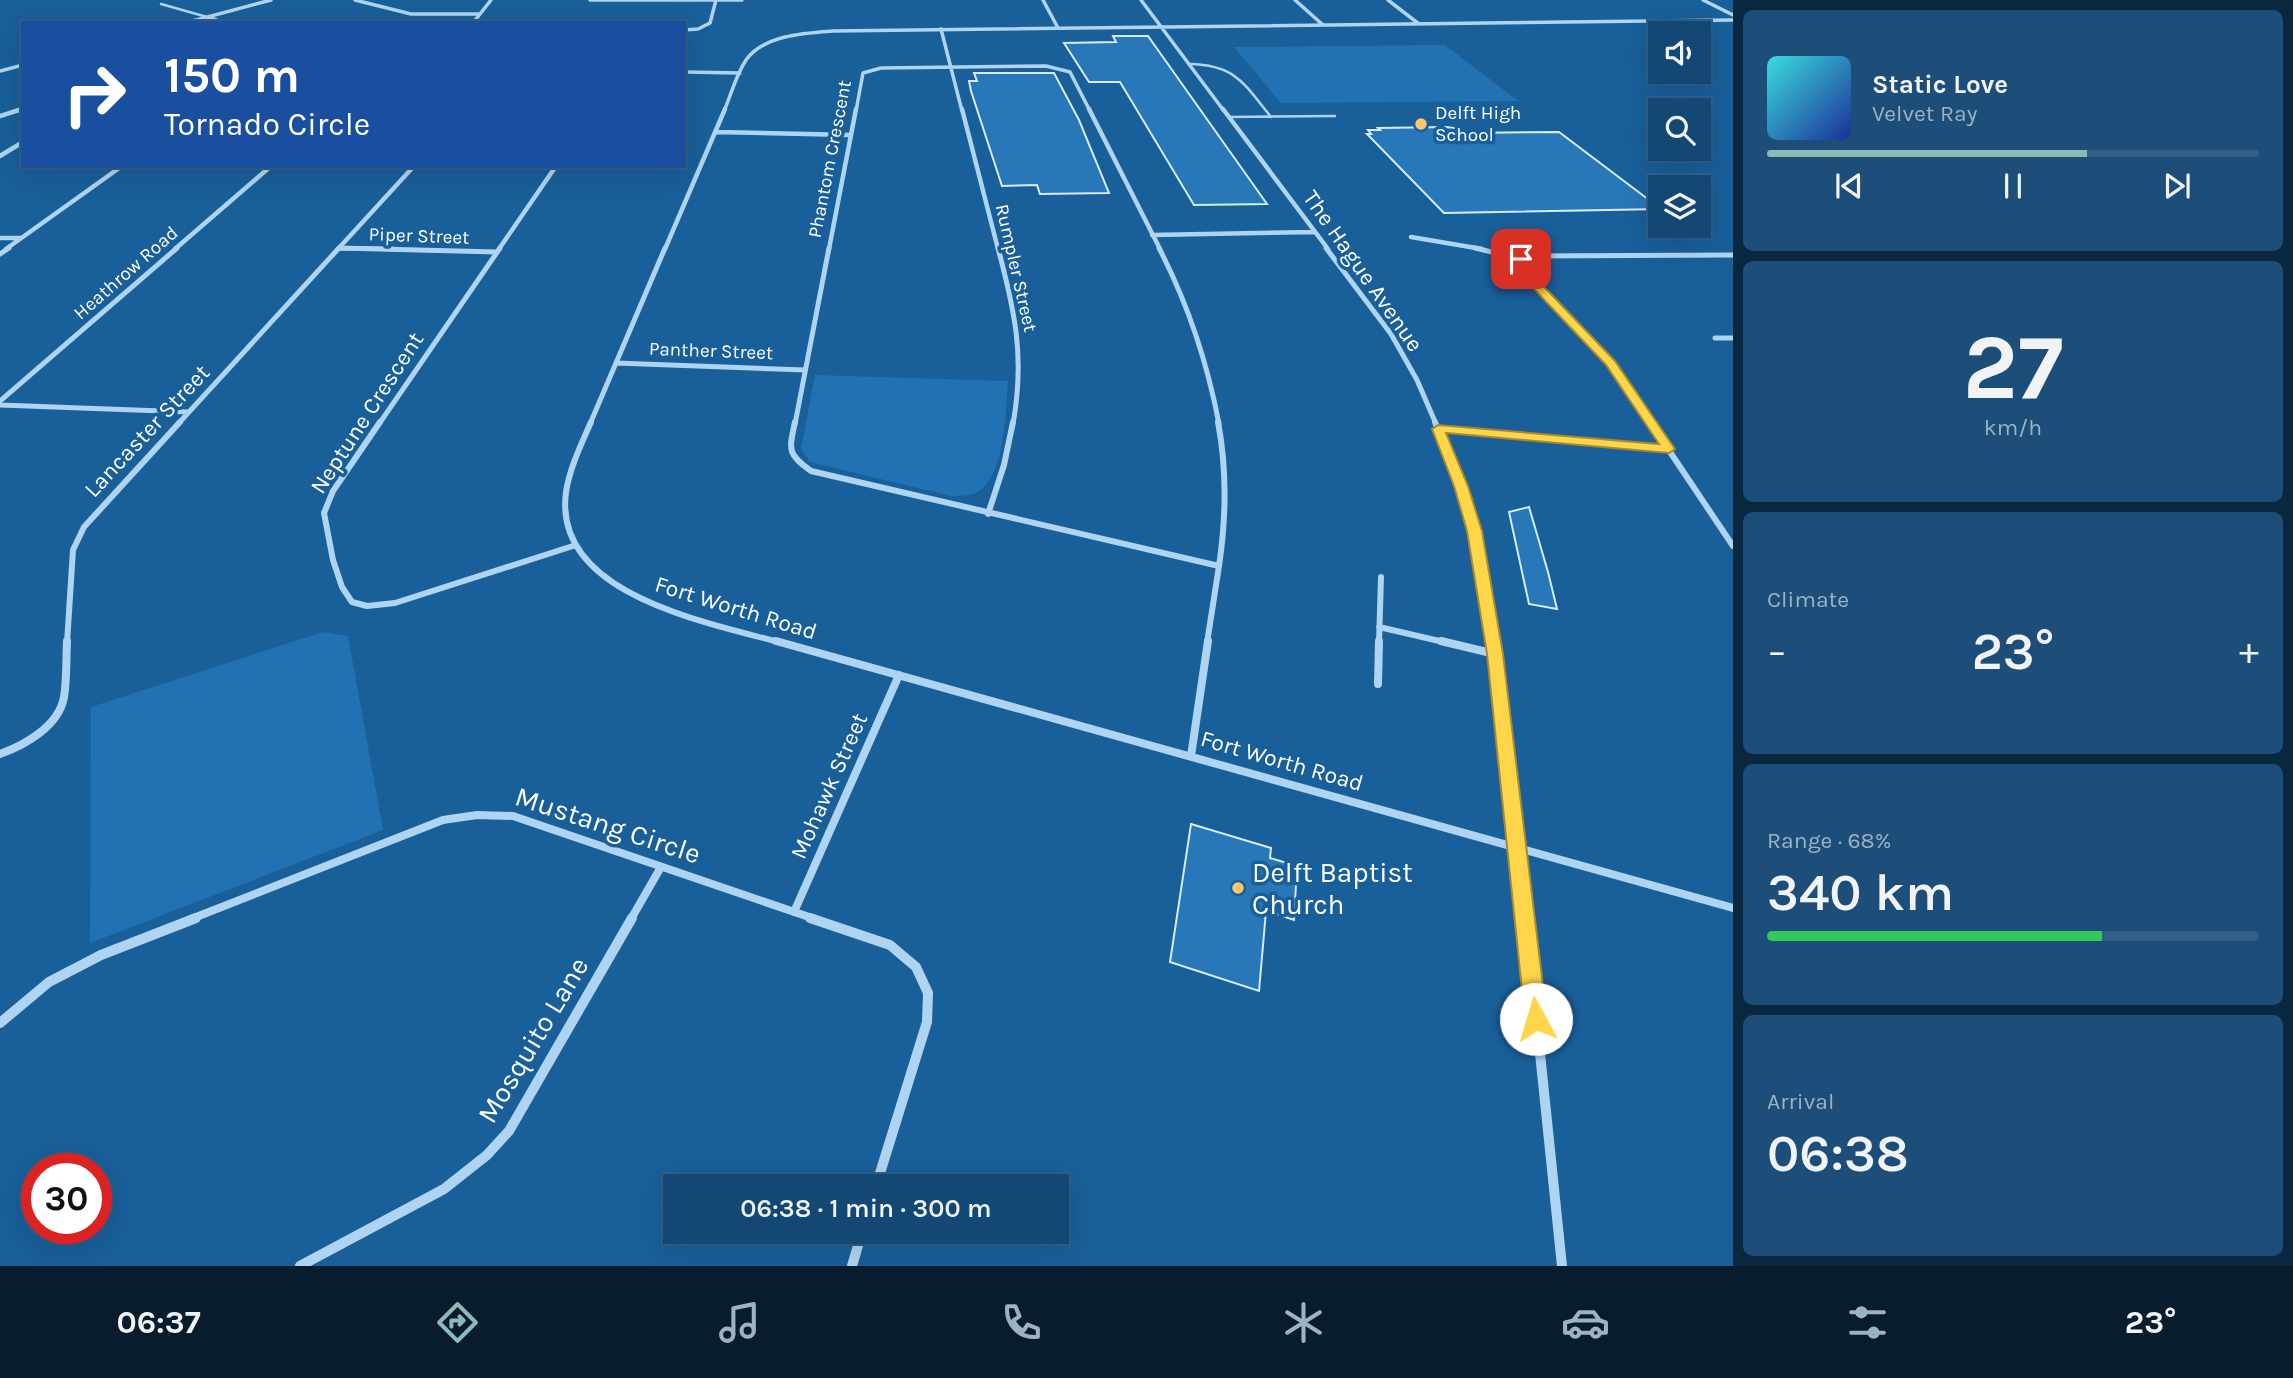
<!DOCTYPE html>
<meta charset="utf-8">
<style>
:root{--surface:#134774;--page:#1c4e79;--text:#f1f3f6;--muted:#9db2c5;--line:#325f86;--accent:#8bbbb9}
body{margin:0;font-family:Karla,sans-serif;background:var(--page);color:var(--text);height:100vh;display:flex;flex-direction:column;font-size:26px;white-space:nowrap}
*{box-sizing:border-box;margin:0}
p{font-size:23px;color:var(--muted)}
.icon{flex:none;width:38px;height:38px;fill:none;stroke:currentColor;stroke-width:2;stroke-linecap:round;stroke-linejoin:round}
.map{position:relative;flex:1;overflow:hidden}
.side{display:flex;flex-direction:column;gap:10px;padding:10px;background:#0a2740;width:560px}
.side>*{flex:none}
.hud{position:absolute;left:21px;top:21px;width:665px;height:147px;border-radius:0px;box-shadow:0 7px 28px #0002,0 0 0 2px var(--line);background:#1a4fa0;color:#fff;overflow:hidden}
.tools{position:absolute;left:1648px;top:21px;display:grid;gap:14px}
.tools a{display:grid;place-items:center;width:63px;height:63px;border-radius:0px;background:var(--surface);box-shadow:0 7px 28px #0002,0 0 0 2px var(--line);font-size:35px}
.speed{position:absolute;left:21px;top:1153px;display:flex;gap:14px;font-size:35px;font-weight:700;text-align:center}
.speed>*{display:grid;place-content:center;width:91px;height:91px;border-radius:50%;background:var(--surface);box-shadow:0 7px 28px #0002,0 0 0 2px var(--line);line-height:1}
.speed .limit{border:10px solid #d22;background:#fff;color:#111}
.pin{position:absolute;display:grid;place-items:center;width:60px;height:60px;color:#fff;margin:-30px;border-radius:14px;box-shadow:0 4px 10px #0006}
.me{position:absolute;width:77px;margin:-38px;rotate:354deg;stroke-linejoin:round;filter:drop-shadow(0 0 5px #0008)}
.turn{display:flex;align-items:center;gap:24px;height:147px;padding:0 28px;font-size:32px}
.turn .icon{width:91px;height:91px;stroke-width:2.5}
.turn b{display:block;font-size:49px;line-height:60px}
.big{font-size:52px;font-weight:600;line-height:1.1}
.side .widget{flex:1;display:flex;flex-direction:column;justify-content:center;gap:10px;min-width:0;padding:0 24px;border-radius:10px;background:var(--page)}
.side .dial{align-items:center;gap:0}
.dial b{font-size:91px;line-height:1}
.song{display:flex;align-items:center;gap:21px}
.cover{width:84px;height:84px;border-radius:10px;background:linear-gradient(135deg,hsl(180 70% 55%),hsl(230 70% 35%))}
.played{height:7px;border-radius:4px;background:linear-gradient(90deg,var(--accent) 65%,var(--line) 65%)}
.keys{display:flex;justify-content:space-around;direction:ltr}
.heat{display:flex;justify-content:space-between;align-items:center;font-size:38px;direction:ltr}
.charge{height:10px;border-radius:5px;background:linear-gradient(90deg,#34c759 68%,var(--line) 0)}
.trip{position:absolute;left:663px;top:1174px;width:406px;height:70px;border-radius:0px;background:var(--surface);box-shadow:0 7px 28px #0002,0 0 0 2px var(--line);font-weight:600;line-height:70px;text-align:center}
.dock{display:flex;height:112px;justify-content:space-around;align-items:center;background:#081c2e;color:var(--muted)}
.dock .icon{width:49px;height:49px}
.dock .selected{color:var(--accent)}
.dock b{font-size:32px;color:var(--text)}
main{display:flex;flex:1;min-height:0}
.map>svg:first-child{display:block}
.green{fill:#2272b3}
.building{fill:#2877b8;stroke:#d6ebfc;stroke-width:2}
.lines{fill:none;stroke-linecap:round;stroke-linejoin:round}
.service{stroke:#afd4f1;stroke-width:2.5}
.minor-far5{stroke:#afd4f1;stroke-width:3.5}
.minor-far4{stroke:#afd4f1;stroke-width:4.5}
.minor-far3{stroke:#afd4f1;stroke-width:5}
.minor-far2{stroke:#afd4f1;stroke-width:6}
.minor-far1{stroke:#afd4f1;stroke-width:8}
.minor{stroke:#afd4f1;stroke-width:10}
.route{fill:#ffd54a;stroke:#a68a30;stroke-width:2}
.poi-dot{fill:#ffc66f;stroke:#195f9a;stroke-width:2.5}
.labels{text-anchor:middle;dominant-baseline:central;stroke-width:7;stroke-linejoin:round;paint-order:stroke}
.far-poi-label{font-size:19px;fill:#fff;stroke:#195f9a;text-anchor:start}
.far-street-label{font-size:19px;fill:#fff;stroke:#195f9a}
.street-label{font-size:23px;fill:#fff;stroke:#195f9a}
.near-street-label{font-size:28px;fill:#fff;stroke:#195f9a}
.near-poi-label{font-size:28px;fill:#fff;stroke:#195f9a;text-anchor:start}
</style>
<main>
<div class="map">
<svg width="1733" height="1266" viewBox="0 0 1733 1266">
<rect width="100%" height="100%" fill="#195f9a"/>
<path class="green" d="M1445 45 1518 101 1281 103 1234 47Z
M815 375 1008 381C1006 410 1005 467 983 488 975 496 962 496 951 496L810 462 801 449Z
M323 632 348 636 383 830 90 943 91 707Z"/>
<path class="building" d="M1113 36H1148L1267 204 1194 205 1120 82H1089L1064 43 1116 42Z
M974 73H1054L1079 120 1109 193 1040 194 1037 185 1002 186 971 91 969 81H977Z
M1446 127 1460 129 1464 133 1559 132 1661 209 1444 213 1367 134H1371L1368 130H1380L1378 128Z
M1529 507 1548 572 1557 609 1529 604 1509 512Z
M1191 824 1271 848 1270 858 1297 866 1294 920 1266 911 1259 991 1170 962Z"/>
<g class="lines">
<path class="service" d="M161 4 207 17
M1190 64C1236 65 1244 84 1271 117
M1230 117 1335 116"/>
<path class="minor-far5" d="M355 0 411 14H479
M590 0H742
M1043 0 1058 28
M1141 0 1224 111
M1295 0 1323 25
M1388 0 1419 24
M1703 0 1733 15
M208 17 224 23
M185 23 271 0
M473 23 491 0
M941 29 962 111
M684 30 698 29 710 23 716 0
M0 71 23 65
M684 72 740 73
M17 111 23 109
M724 111C731 95 736 75 746 60 764 35 805 33 833 31L1733 20
M856 111 863 73 881 68 1046 66 1070 72 1090 111"/>
<path class="minor-far4" d="M962 109 998 249
M1089 109 1160 249
M1223 109 1328 249
M0 116 22 109
M715 132 850 135
M0 156 23 142
M1152 235 1315 232
M1411 237 1482 249
M0 238H20
M339 248 394 249
M6 249 122 166
M175 249 271 166
M338 249 414 166
M499 249 556 166
M665 249 725 109
M829 249 856 109"/>
<path class="minor-far3" d="M339 248 497 252
M998 248C1015 312 1025 357 1013 424
M1159 248C1188 304 1207 361 1219 424
M1326 248 1391 334 1417 380 1436 424
M1475 248 1521 259
M0 254 9 248
M1715 338H1733
M616 363 805 370
M0 401 177 248
M0 405 189 412
M178 424 339 248
M379 424 500 248
M590 424 665 248
M795 424 829 248
M1651 424 1610 363 1521 269 1519 262 1528 256 1733 255"/>
<path class="minor-far2" d="M380 422 333 491 324 513 333 560 342 587 352 602 367 606 395 603 576 545
M591 422C581 445 570 467 566 492 552 596 711 623 782 643
M795 422C789 450 787 454 811 471L1219 566
M1218 422C1227 469 1226 519 1219 566
M1435 422 1474 531 1493 643
M1650 422 1733 546
M1438 429 1669 449
M988 514 1004 465 1013 422
M1379 627 1448 643
M67 643 73 550 84 527 180 422
M1207 643 1219 566
M1379 643 1381 577"/>
<path class="minor-far1" d="M776 641 1733 908
M1441 641 1495 654
M1493 641 1526 919
M1378 684 1379 641
M0 754C25 745 59 726 64 697 67 679 66 659 67 641
M1191 756 1208 641
M794 912 899 675
M191 919 443 820 477 815 513 816 815 919
M631 919 661 867"/>
<path class="minor" d="M810 918 890 945 916 967 928 993 927 1022 876 1186
M1526 918 1562 1266
M0 1023 49 982 101 955 196 918
M300 1266 444 1189 487 1155 509 1131 632 918
M852 1266 862 1232"/>
</g>
<path class="route" d="M1518 256H1525L1526 268 1615 361 1675 449 1669 453 1446 433 1468 486 1482 531 1503 654 1547 1019 1544 1027 1536 1030 1529 1027 1525 1019 1487 654 1467 531 1454 486 1432 429 1438 425 1659 444 1606 365 1518 272 1513 262Z"/>
<g class="poi-dot">
<circle cx="1421" cy="124" r="7"/>
<circle cx="1238" cy="888" r="7"/>
</g>
<g class="labels">
<g class="far-poi-label">
<text x="1435" y="113">Delft High<tspan x="1435" dy="22">School</tspan></text>
</g>
<g class="far-street-label">
<text transform="translate(830 159) rotate(-79)">Phantom Crescent</text>
<text transform="translate(419 236) rotate(2)">Piper Street</text>
<text transform="translate(1016 268) rotate(77)">Rumpler Street</text>
<text transform="translate(126 273) rotate(-41)">Heathrow Road</text>
<text transform="translate(711 351) rotate(2)">Panther Street</text>
</g>
<g class="street-label">
<text transform="translate(1363 271) rotate(55)">The Hague Avenue</text>
<text transform="translate(367 413) rotate(-57)">Neptune Crescent</text>
<text transform="translate(147 431) rotate(-47)">Lancaster Street</text>
<text transform="translate(736 608) rotate(17)">Fort Worth Road</text>
<text transform="translate(1282 761) rotate(16)">Fort Worth Road</text>
<text transform="translate(829 786) rotate(-66)">Mohawk Street</text>
</g>
<g class="near-street-label">
<text transform="translate(608 825) rotate(18)">Mustang Circle</text>
<text transform="translate(533 1040) rotate(-59)">Mosquito Lane</text>
</g>
<g class="near-poi-label">
<text x="1252" y="872">Delft Baptist<tspan x="1252" dy="32">Church</tspan></text>
</g>
</g>
</svg>
<div class="tools">
<a><svg class="icon" aria-label="sound" viewBox="0 0 24 24"><path d="M4 9h4l5-4v14l-5-4H4zM17 9q2 3 0 6"/></svg></a>
<a><svg class="icon" aria-label="search" viewBox="0 0 24 24"><circle cx="10" cy="10" r="6"/><path d="M15 15l6 6"/></svg></a>
<a><svg class="icon" aria-label="layers" viewBox="0 0 24 24"><path d="M12 4l9 5-9 5-9-5zM3 14l9 5 9-5"/></svg></a>
</div>
<div class="speed"><div class="limit">30</div></div>
<div class="pin" style="left:1521px;top:259px;background:#d93025"><svg class="icon" aria-label="arrive" viewBox="0 0 24 24"><path d="M6 21V4h12l-3 4 3 4H6"/></svg></div>
<svg class="me" style="left:1536px;top:1019px" viewBox="-20 -20 40 40"><circle r="19" fill="#fff"/><path d="M0-13L10 11 0 6-10 11z" fill="#ffd54a"/></svg>
<div class="trip">06:38 · 1 min · 300 m</div>
<div class="hud">
<div class="turn"><svg class="icon" aria-label="right" viewBox="0 0 24 24"><path d="M7 20v-9h11M14 6l5 5-5 5"/></svg><div><b>150 m</b>Tornado Circle</div></div>
</div>
</div>
<section class="side">
<div class="widget">
<div class="song"><i class="cover"></i><div><b>Static Love</b><p>Velvet Ray</p></div></div>
<div class="played"></div>
<div class="keys"><svg class="icon" aria-label="previous" viewBox="0 0 24 24"><path d="M18 5L8 12l10 7zM5 5v14"/></svg><svg class="icon" aria-label="pause" viewBox="0 0 24 24"><path d="M8 5v14M16 5v14"/></svg><svg class="icon" aria-label="next" viewBox="0 0 24 24"><path d="M6 5l10 7-10 7zM19 5v14"/></svg></div>
</div>
<div class="widget dial"><b>27</b><p>km/h</p></div>
<div class="widget"><p>Climate</p>
<div class="heat"><a>−</a><b class="big">23°</b><a>+</a></div>
</div>
<div class="widget"><p>Range · 68%</p><b class="big">340 km</b><div class="charge"></div></div>
<div class="widget"><p>Arrival</p><b class="big">06:38</b></div>
</section>
</main>
<nav class="dock">
<b>06:37</b>
<svg class="icon selected" aria-label="directions" viewBox="0 0 24 24"><path d="M12 3l9 9-9 9-9-9zM9 14v-3h6M13 9l2 2-2 2"/></svg>
<svg class="icon" aria-label="music" viewBox="0 0 24 24"><path d="M9 18V5l10-2v13"/><circle cx="6" cy="18" r="3"/><circle cx="16" cy="16" r="3"/></svg>
<svg class="icon" aria-label="phone" viewBox="0 0 24 24"><path d="M5 4h4l2 5-3 2q2 4 5 5l2-3 5 2v4C11 20 4 13 5 4z"/></svg>
<svg class="icon" aria-label="climate" viewBox="0 0 24 24"><path d="M12 3v18M4 7l16 10M4 17L20 7"/></svg>
<svg class="icon" aria-label="car" viewBox="0 0 24 24"><path d="M5 17H2v-5l4-1 3-4h7l3 4 3 1v5h-3M9 17h6M6 11h13"/><circle cx="7" cy="17" r="2"/><circle cx="17" cy="17" r="2"/></svg>
<svg class="icon" aria-label="filters" viewBox="0 0 24 24"><path d="M4 7h16M4 17h16"/><circle cx="9" cy="7" r="2"/><circle cx="15" cy="17" r="2"/></svg>
<b>23°</b>
</nav>
